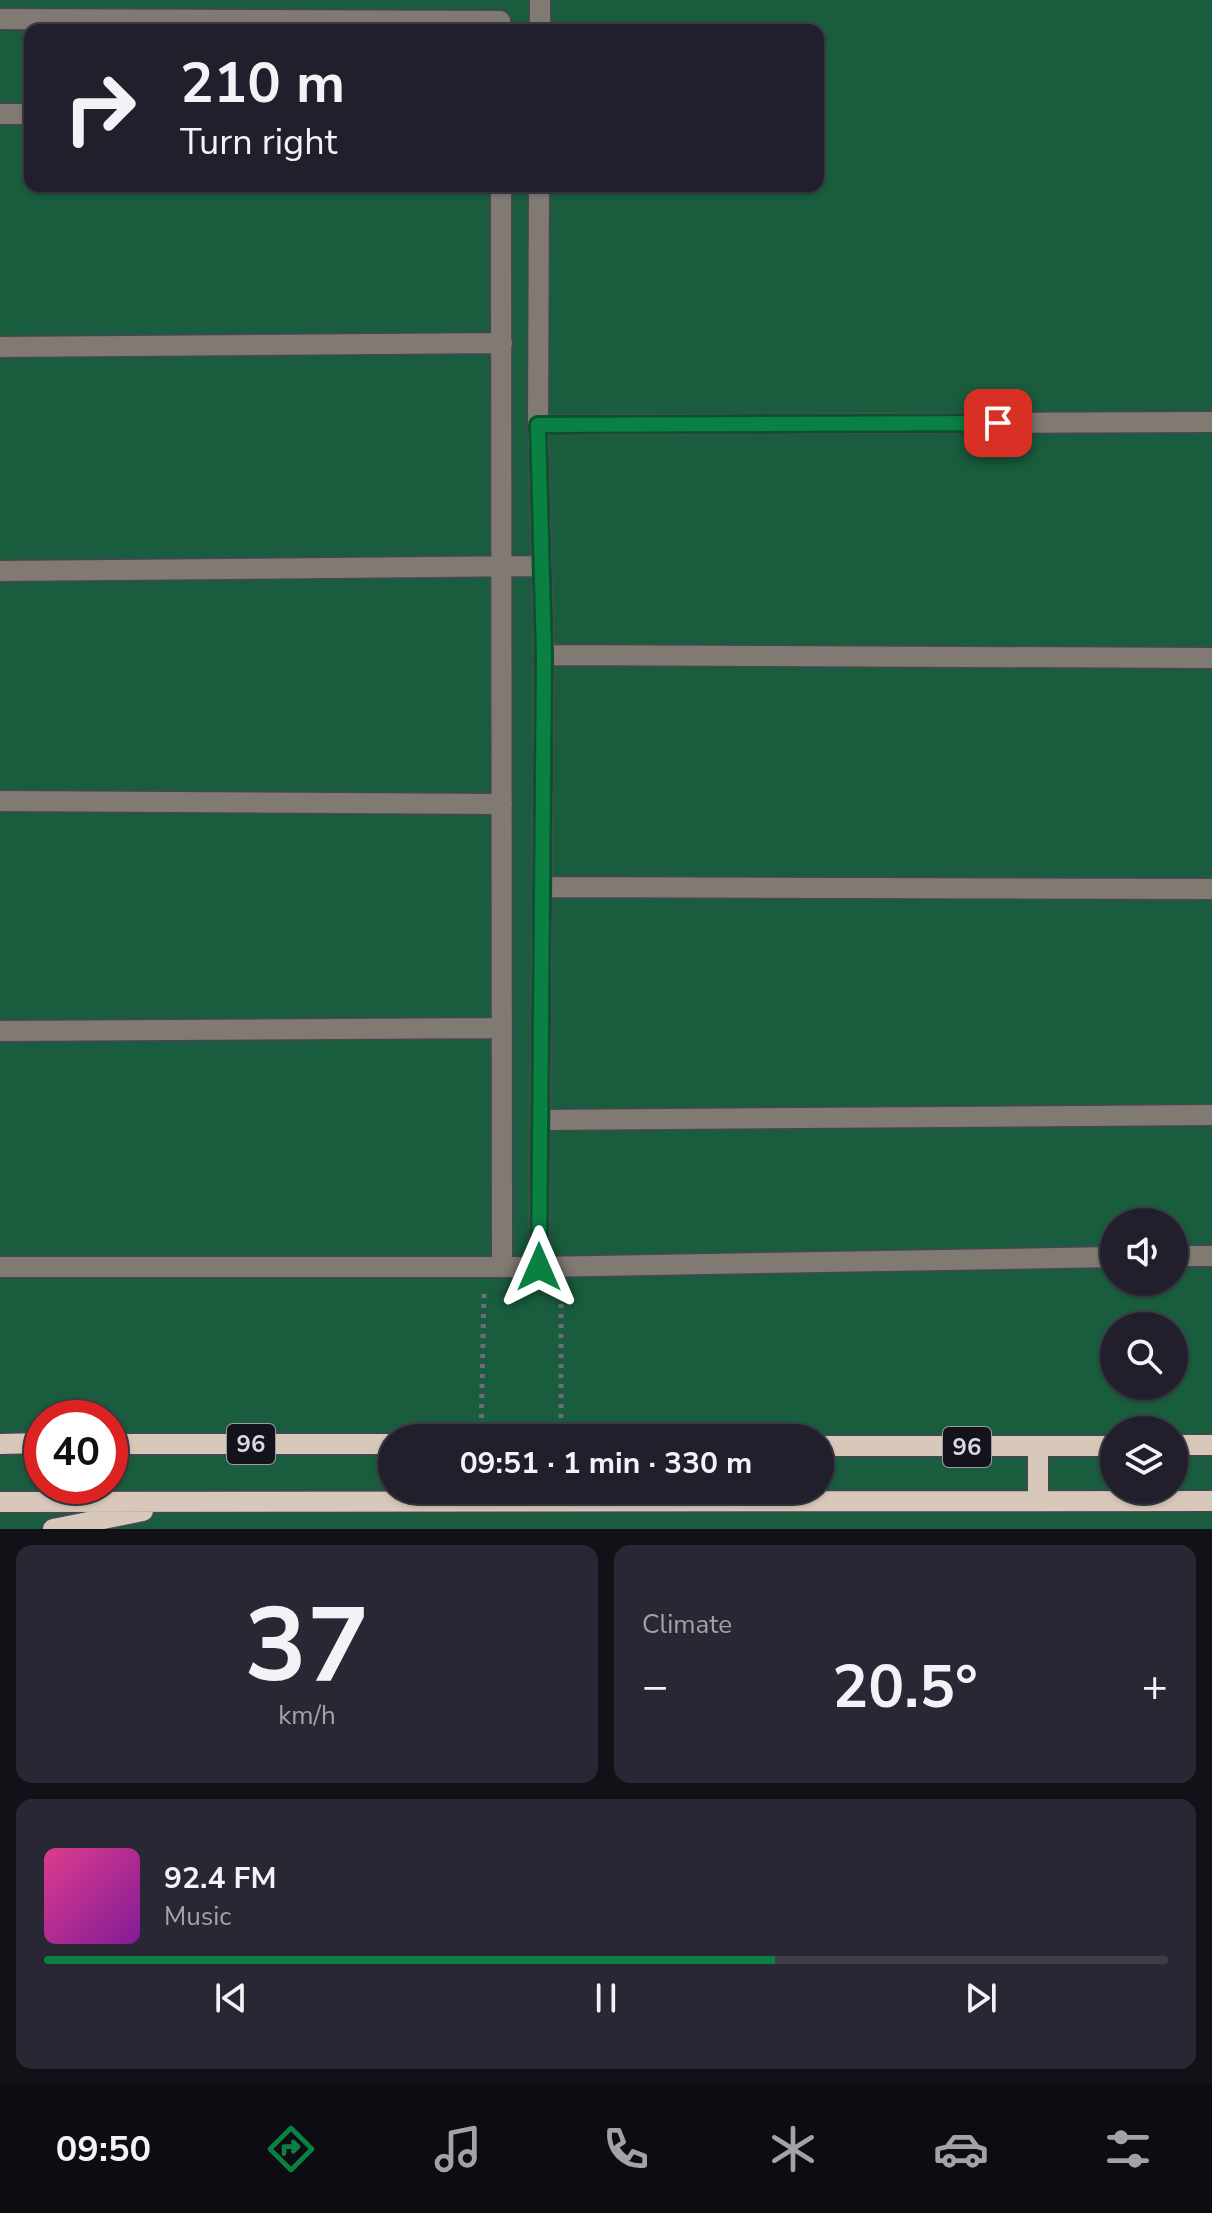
<!DOCTYPE html>
<meta charset="utf-8">
<style>
:root{--surface:#211f2c;--page:#292734;--text:#f1f3f6;--muted:#a2a2a9;--line:#3e3d48;--accent:#0b8043}
body{margin:0;font-family:"Nunito Sans",sans-serif;background:var(--page);color:var(--text);height:100vh;display:flex;flex-direction:column;font-size:30px;white-space:nowrap}
*{box-sizing:border-box;margin:0}
p{font-size:26px;color:var(--muted)}
.icon{flex:none;width:44px;height:44px;fill:none;stroke:currentColor;stroke-width:2;stroke-linecap:round;stroke-linejoin:round}
.map{position:relative;height:1529px;overflow:hidden}
.drawer{display:flex;flex-direction:column;gap:16px;padding:16px;background:#121118;flex:1}
.drawer>*{flex:none}
.banner{position:absolute;left:24px;top:24px;width:800px;height:168px;border-radius:16px;box-shadow:0 2px 6px #0004,0 0 0 2px var(--line);background:#211f2c;color:var(--text);overflow:hidden}
.fabs{position:absolute;left:1100px;top:1208px;display:grid;gap:16px}
.fabs a{display:grid;place-items:center;width:88px;height:88px;border-radius:50%;background:var(--surface);box-shadow:0 2px 6px #0004,0 0 0 2px var(--line);font-size:40px}
.speed{position:absolute;left:24px;top:1400px;display:flex;gap:16px;font-size:40px;font-weight:700;text-align:center}
.speed>*{display:grid;place-content:center;width:104px;height:104px;border-radius:50%;background:var(--surface);box-shadow:0 2px 6px #0004,0 0 0 2px var(--line);line-height:1}
.speed .limit{border:12px solid #d22;background:#fff;color:#111}
.pin{position:absolute;display:grid;place-items:center;width:68px;height:68px;color:#fff;margin:-34px;border-radius:16px;box-shadow:0 4px 12px #0006}
.me{position:absolute;width:88px;margin:-44px;rotate:0deg;stroke-linejoin:round;filter:drop-shadow(0 0 6px #0008)}
.turn{display:flex;align-items:center;gap:28px;height:168px;padding:0 24px;font-size:36px}
.turn .icon{width:104px;height:104px;stroke-width:2.5}
.turn b{display:block;font-size:56px;line-height:68px}
.big{font-size:60px;font-weight:700;line-height:1.1}
.drawer .widget{flex:1;display:flex;flex-direction:column;justify-content:center;gap:12px;min-width:0;padding:0 28px;border-radius:16px;background:var(--page)}
.drawer .dial{align-items:center;gap:0}
.dial b{font-size:104px;line-height:1}
.song{display:flex;align-items:center;gap:24px}
.cover{width:96px;height:96px;border-radius:12px;background:linear-gradient(135deg,hsl(330 70% 55%),hsl(290 70% 35%))}
.played{height:8px;border-radius:4px;background:linear-gradient(90deg,var(--accent) 65%,var(--line) 65%)}
.keys{display:flex;justify-content:space-around;direction:ltr}
.heat{display:flex;justify-content:space-between;align-items:center;font-size:44px;direction:ltr}
.drawer .tiles{flex:1;display:grid;gap:16px;grid-template-columns:1fr 1fr}
.widget:last-child{grid-column:span 2}
.trip{position:absolute;left:378px;top:1424px;width:456px;height:80px;border-radius:40px;background:var(--surface);box-shadow:0 2px 6px #0004,0 0 0 2px var(--line);font-weight:700;line-height:80px;text-align:center}
.menu{display:flex;height:128px;justify-content:space-around;align-items:center;background:#0d0c12;color:var(--muted)}
.menu .icon{width:56px;height:56px}
.menu .active{color:var(--accent)}
.menu b{font-size:36px;color:var(--text)}
.map>svg:first-child{display:block}
.green{fill:#195d3e;fill-rule:evenodd}
.lines{fill:none;stroke-linecap:round;stroke-linejoin:round}
.minor-casing{stroke:#484555;stroke-width:23}
.major-casing{stroke:#484555;stroke-width:23}
.path{stroke:#6e6b7a;stroke-width:5;stroke-dasharray:4 6;stroke-linecap:butt}
.minor{stroke:#817a73;stroke-width:20}
.major{stroke:#d8c8ba;stroke-width:20}
.route-casing{stroke:#07532c;stroke-width:20}
.route{stroke:#0b8043;stroke-width:14}
.labels{text-anchor:middle;dominant-baseline:central;stroke-width:8;stroke-linejoin:round;paint-order:stroke}
.shield{fill:#14131b;stroke:#9e9da7;stroke-width:2}
.shield-label{font-size:24px;font-weight:bold;fill:#d9d8e3}
</style>
<div class="map">
<svg width="1212" height="1529" viewBox="0 0 1212 1529">
<rect width="100%" height="100%" fill="#2c293a"/>
<path class="green" d="M0 0H1212V1529H0ZM30 30H818V186H30ZM1114 1222H1174V1282H1114ZM1114 1326H1174V1386H1114ZM42 1418H110V1486H42ZM1114 1430H1174V1490H1114ZM392 1438H820V1490H392Z"/>
<g class="lines">
<g class="minor-casing">
<path id="minor" d="M0 19 500 21
M540 30V0
M0 114H30
M501 186 502 1267
M0 347 502 343
M538 425 1212 422
M0 571 541 566
M544 655 1212 658
M0 801 502 804
M543 887 1212 889
M0 1031 502 1028
M540 1120 1212 1115
M1174 1256H1212
M0 1267H539L1114 1257
M539 1267 544 655 538 425 539 186"/>
</g>
<g class="major-casing">
<path id="major" d="M0 1444 42 1443
M110 1444H392
M1174 1445H1212
M820 1446H1114
M1038 1447V1501
M0 1502 1212 1501
M53 1529 143 1511"/>
</g>
<path class="path" d="M481 1438 484 1288
M561 1438V1288"/>
<use href="#minor" class="minor"/>
<use href="#major" class="major"/>
</g>
<g class="lines">
<g class="route-casing">
<path id="route" d="M539 1267 544 655 538 425 998 423"/>
</g>
<use href="#route" class="route"/>
</g>
<g class="labels">
<g class="shield">
<rect x="227" y="1424" width="48" height="40" rx="6"/>
<rect x="943" y="1427" width="48" height="40" rx="6"/>
</g>
<g class="shield-label">
<text x="251" y="1444">96</text>
<text x="967" y="1447">96</text>
</g>
</g>
</svg>
<div class="fabs">
<a><svg class="icon" aria-label="sound" viewBox="0 0 24 24"><path d="M4 9h4l5-4v14l-5-4H4zM17 9q2 3 0 6"/></svg></a>
<a><svg class="icon" aria-label="search" viewBox="0 0 24 24"><circle cx="10" cy="10" r="6"/><path d="M15 15l6 6"/></svg></a>
<a><svg class="icon" aria-label="layers" viewBox="0 0 24 24"><path d="M12 4l9 5-9 5-9-5zM3 14l9 5 9-5"/></svg></a>
</div>
<div class="speed"><div class="limit">40</div></div>
<div class="pin" style="left:998px;top:423px;background:#d93025"><svg class="icon" aria-label="arrive" viewBox="0 0 24 24"><path d="M6 21V4h12l-3 4 3 4H6"/></svg></div>
<svg class="me" style="left:539px;top:1267px" viewBox="-20 -20 40 40"><path d="M0-17L14 15 0 8-14 15z" fill="#0b8043" stroke="#fff" stroke-width="4"/></svg>
<div class="trip">09:51 · 1 min · 330 m</div>
<div class="banner">
<div class="turn"><svg class="icon" aria-label="right" viewBox="0 0 24 24"><path d="M7 20v-9h11M14 6l5 5-5 5"/></svg><div><b>210 m</b>Turn right</div></div>
</div>
</div>
<section class="drawer">
<div class="tiles">
<div class="widget dial"><b>37</b><p>km/h</p></div>
<div class="widget"><p>Climate</p>
<div class="heat"><a>−</a><b class="big">20.5°</b><a>+</a></div>
</div>
<div class="widget">
<div class="song"><i class="cover"></i><div><b>92.4 FM</b><p>Music</p></div></div>
<div class="played"></div>
<div class="keys"><svg class="icon" aria-label="previous" viewBox="0 0 24 24"><path d="M18 5L8 12l10 7zM5 5v14"/></svg><svg class="icon" aria-label="pause" viewBox="0 0 24 24"><path d="M8 5v14M16 5v14"/></svg><svg class="icon" aria-label="next" viewBox="0 0 24 24"><path d="M6 5l10 7-10 7zM19 5v14"/></svg></div>
</div>
</div>
</section>
<nav class="menu">
<b>09:50</b>
<svg class="icon active" aria-label="directions" viewBox="0 0 24 24"><path d="M12 3l9 9-9 9-9-9zM9 14v-3h6M13 9l2 2-2 2"/></svg>
<svg class="icon" aria-label="music" viewBox="0 0 24 24"><path d="M9 18V5l10-2v13"/><circle cx="6" cy="18" r="3"/><circle cx="16" cy="16" r="3"/></svg>
<svg class="icon" aria-label="phone" viewBox="0 0 24 24"><path d="M5 4h4l2 5-3 2q2 4 5 5l2-3 5 2v4C11 20 4 13 5 4z"/></svg>
<svg class="icon" aria-label="climate" viewBox="0 0 24 24"><path d="M12 3v18M4 7l16 10M4 17L20 7"/></svg>
<svg class="icon" aria-label="car" viewBox="0 0 24 24"><path d="M5 17H2v-5l4-1 3-4h7l3 4 3 1v5h-3M9 17h6M6 11h13"/><circle cx="7" cy="17" r="2"/><circle cx="17" cy="17" r="2"/></svg>
<svg class="icon" aria-label="filters" viewBox="0 0 24 24"><path d="M4 7h16M4 17h16"/><circle cx="9" cy="7" r="2"/><circle cx="15" cy="17" r="2"/></svg>
</nav>
